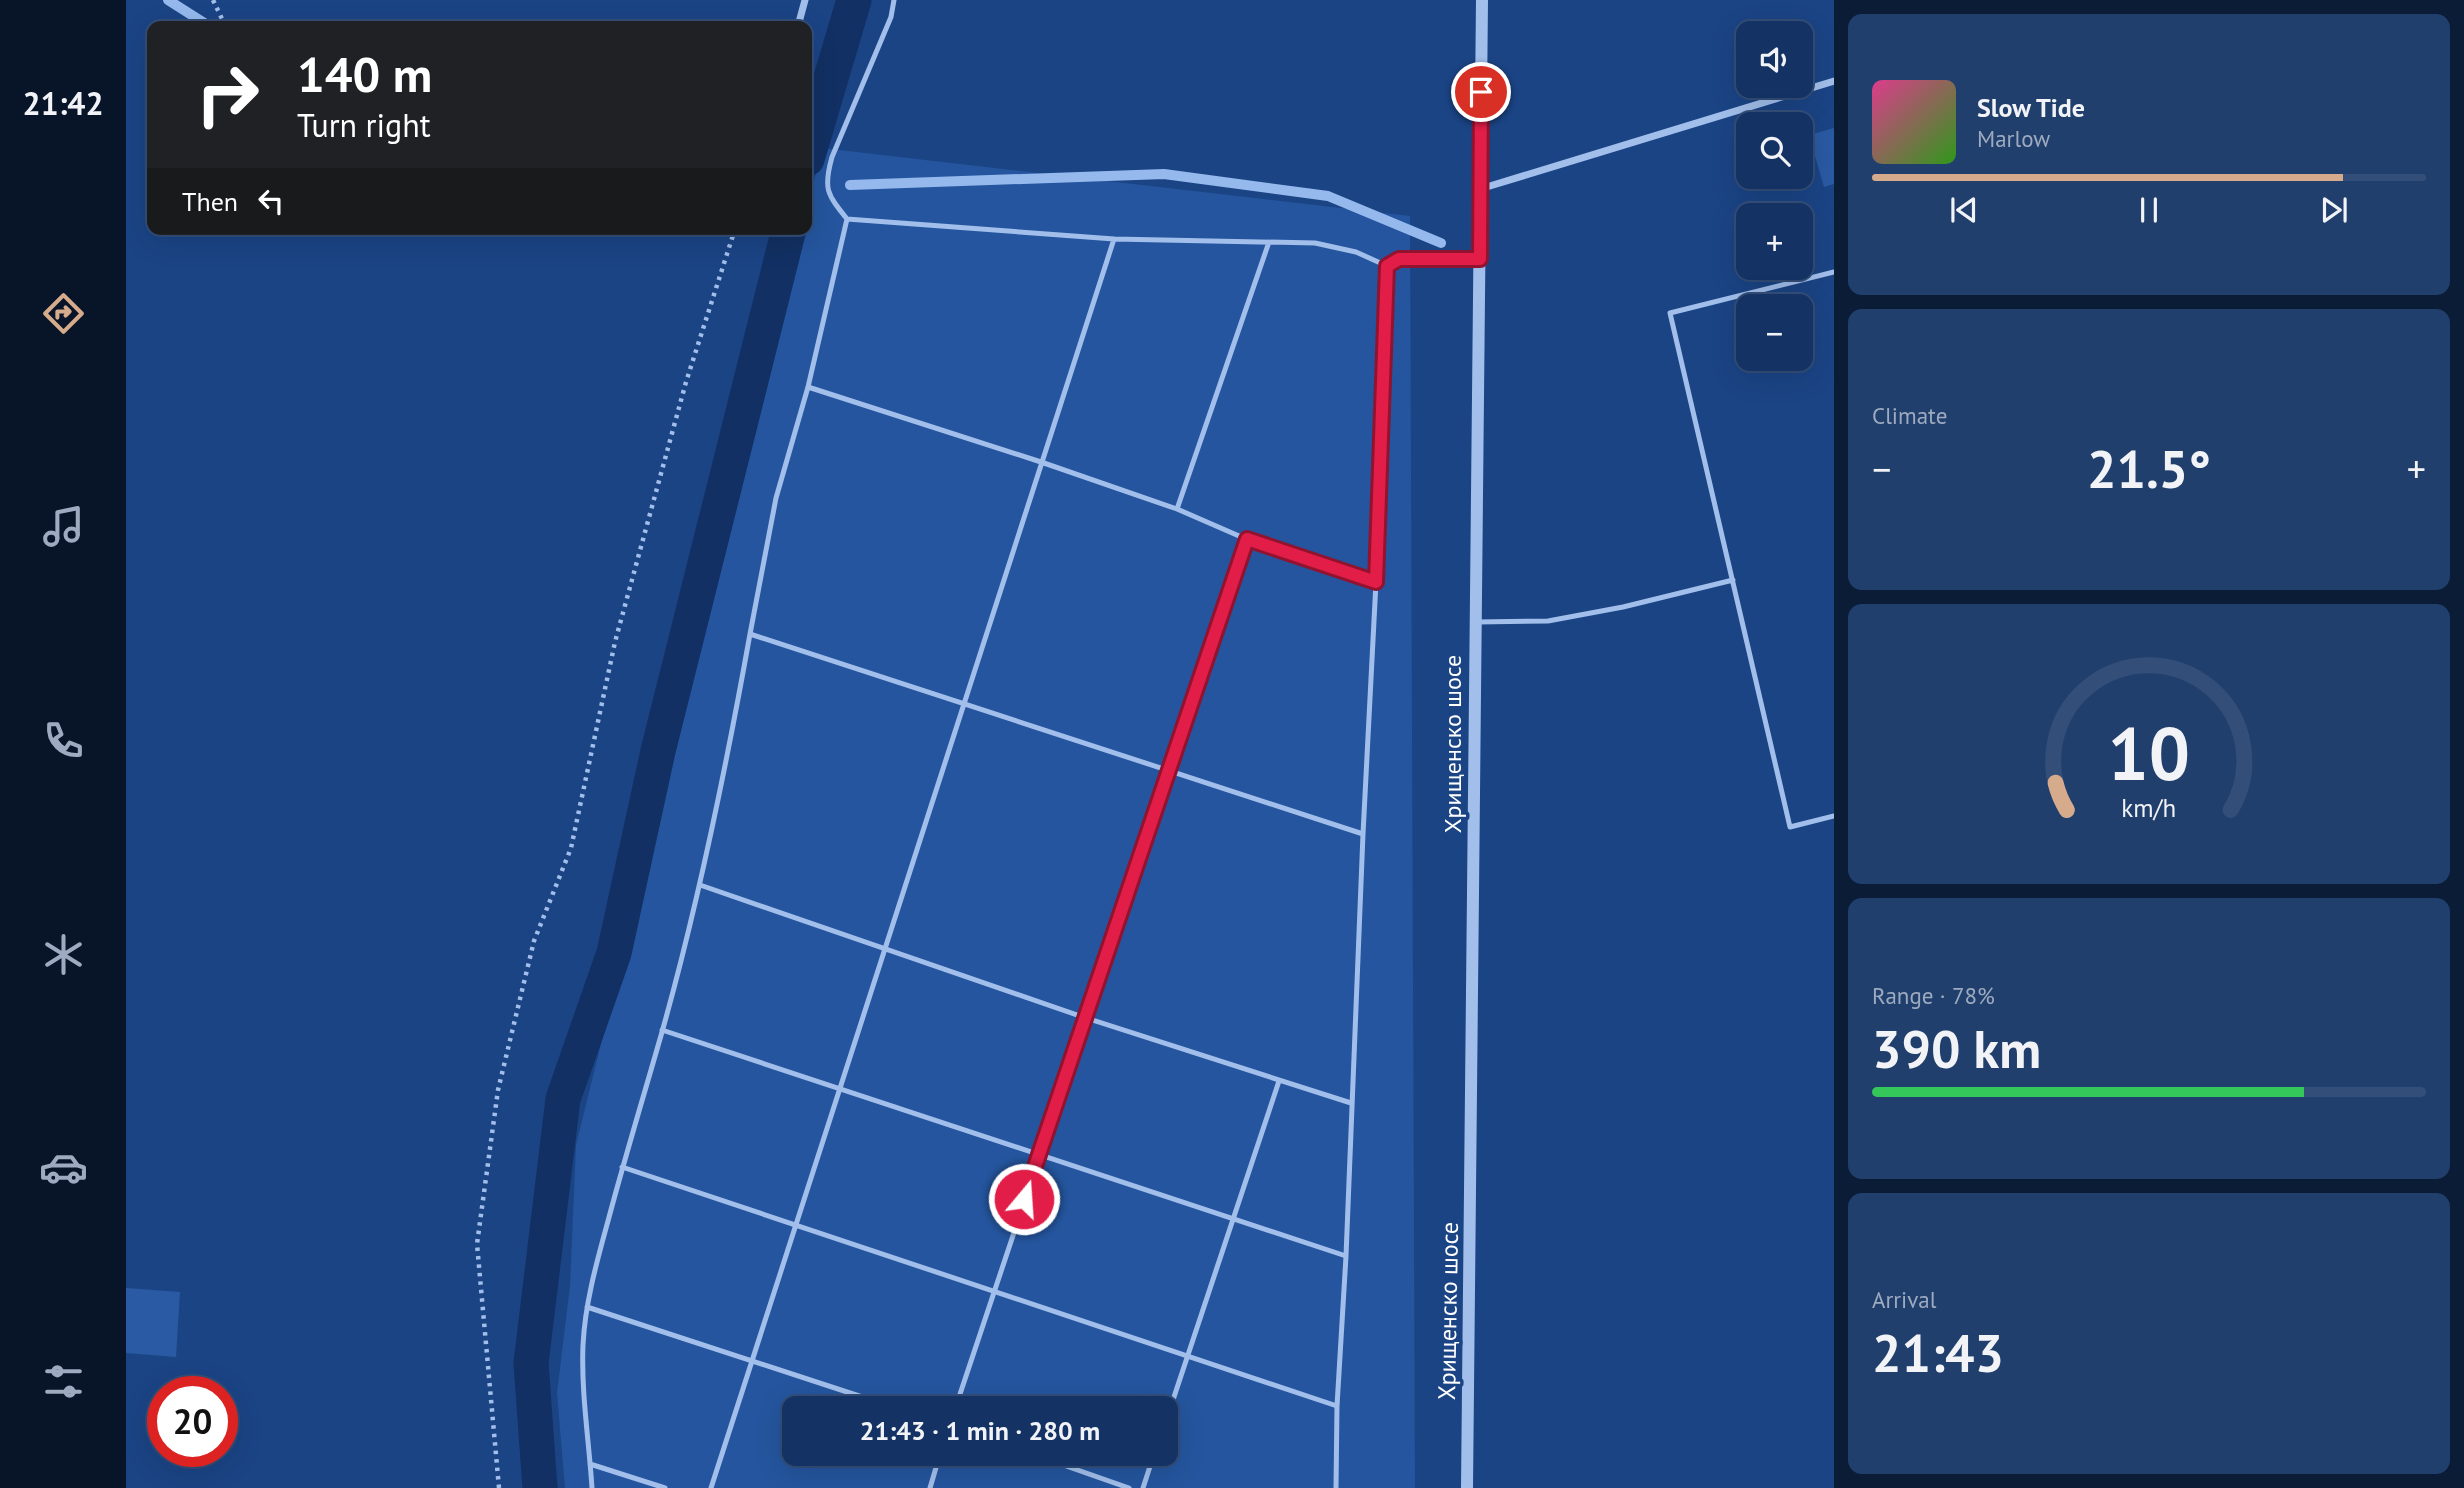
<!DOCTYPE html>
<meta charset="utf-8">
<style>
:root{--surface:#143364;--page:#213f6d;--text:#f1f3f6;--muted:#9daabf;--line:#334e78;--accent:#d6ab8b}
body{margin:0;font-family:"PT Sans",sans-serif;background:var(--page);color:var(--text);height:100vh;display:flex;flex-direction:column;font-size:26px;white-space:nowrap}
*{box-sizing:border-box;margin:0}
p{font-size:23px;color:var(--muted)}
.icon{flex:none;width:38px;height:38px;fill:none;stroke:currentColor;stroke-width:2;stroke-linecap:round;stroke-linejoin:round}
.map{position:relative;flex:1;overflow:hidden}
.panel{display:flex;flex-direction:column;gap:14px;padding:14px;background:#0b1c37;width:630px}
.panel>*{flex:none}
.top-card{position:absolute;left:21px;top:21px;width:665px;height:214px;border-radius:14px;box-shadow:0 7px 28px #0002,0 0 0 2px var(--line);background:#202124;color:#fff;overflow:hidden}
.controls{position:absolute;left:1610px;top:21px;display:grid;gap:14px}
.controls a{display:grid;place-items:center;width:77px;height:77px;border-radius:14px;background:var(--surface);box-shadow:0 7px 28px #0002,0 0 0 2px var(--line);font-size:35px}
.speed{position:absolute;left:21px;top:1376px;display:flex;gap:14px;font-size:35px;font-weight:700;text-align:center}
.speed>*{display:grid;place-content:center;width:91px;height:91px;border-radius:50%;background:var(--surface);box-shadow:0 7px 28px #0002,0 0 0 2px var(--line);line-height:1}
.speed .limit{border:10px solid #d22;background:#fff;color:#111}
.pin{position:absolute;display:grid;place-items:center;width:60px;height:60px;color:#fff;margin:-30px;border:4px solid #fff;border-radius:50%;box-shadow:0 2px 7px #0007}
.me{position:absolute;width:77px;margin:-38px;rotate:18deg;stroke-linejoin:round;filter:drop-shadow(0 0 5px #0008)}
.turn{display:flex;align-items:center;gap:24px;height:147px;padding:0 35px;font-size:32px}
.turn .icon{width:91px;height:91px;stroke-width:2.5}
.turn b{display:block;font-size:49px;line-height:60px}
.then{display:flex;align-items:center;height:66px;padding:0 35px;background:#0003;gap:14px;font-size:26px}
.big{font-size:52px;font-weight:800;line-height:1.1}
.panel .card{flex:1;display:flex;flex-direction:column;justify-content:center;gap:10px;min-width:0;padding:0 24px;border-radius:14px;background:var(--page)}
.panel .dial{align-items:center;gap:0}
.dial svg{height:182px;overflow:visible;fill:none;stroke:var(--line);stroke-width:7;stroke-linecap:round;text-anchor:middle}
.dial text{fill:var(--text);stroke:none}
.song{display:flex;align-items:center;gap:21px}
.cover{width:84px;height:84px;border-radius:10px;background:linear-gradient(135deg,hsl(330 70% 55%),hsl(110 70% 35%))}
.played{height:7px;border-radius:4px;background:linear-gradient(90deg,var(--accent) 85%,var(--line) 85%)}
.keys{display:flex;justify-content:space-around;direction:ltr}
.heat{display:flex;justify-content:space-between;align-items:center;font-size:38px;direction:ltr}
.charge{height:10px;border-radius:5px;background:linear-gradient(90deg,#34c759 78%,var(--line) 0)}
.trip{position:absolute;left:656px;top:1396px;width:396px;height:70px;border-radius:14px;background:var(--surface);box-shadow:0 7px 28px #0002,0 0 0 2px var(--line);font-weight:800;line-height:70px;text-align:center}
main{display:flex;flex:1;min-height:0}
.tabs{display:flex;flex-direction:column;width:126px;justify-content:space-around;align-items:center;background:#081428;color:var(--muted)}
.tabs .icon{width:49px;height:49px}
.tabs .on{color:var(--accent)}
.tabs b{font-size:32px;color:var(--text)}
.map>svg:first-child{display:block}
.green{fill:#24559e;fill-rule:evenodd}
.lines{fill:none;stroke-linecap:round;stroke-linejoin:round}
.stream{stroke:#95b9ed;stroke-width:10}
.canal{stroke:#123063;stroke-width:35}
.building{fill:#2a5aa3}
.path{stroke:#a2bfeb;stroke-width:4.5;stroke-dasharray:3.5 5;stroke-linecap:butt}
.service{stroke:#a2bfeb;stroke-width:5}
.minor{stroke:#a2bfeb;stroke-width:7}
.tertiary{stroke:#a2bfeb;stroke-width:12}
.route-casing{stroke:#92132f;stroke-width:18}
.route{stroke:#e11d48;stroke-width:12}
.labels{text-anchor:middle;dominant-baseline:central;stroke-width:7;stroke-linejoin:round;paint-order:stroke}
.street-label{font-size:24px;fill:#fff;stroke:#1b4485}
</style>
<main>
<nav class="tabs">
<b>21:42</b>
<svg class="icon on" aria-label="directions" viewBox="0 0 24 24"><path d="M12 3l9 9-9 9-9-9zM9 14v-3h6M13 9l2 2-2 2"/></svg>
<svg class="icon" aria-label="music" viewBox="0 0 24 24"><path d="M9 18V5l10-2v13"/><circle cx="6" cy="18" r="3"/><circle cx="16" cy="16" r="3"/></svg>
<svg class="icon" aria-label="phone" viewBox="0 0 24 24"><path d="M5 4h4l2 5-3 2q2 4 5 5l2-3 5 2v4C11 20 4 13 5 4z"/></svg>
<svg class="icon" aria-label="climate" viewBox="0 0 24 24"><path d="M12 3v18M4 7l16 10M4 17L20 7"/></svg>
<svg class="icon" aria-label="car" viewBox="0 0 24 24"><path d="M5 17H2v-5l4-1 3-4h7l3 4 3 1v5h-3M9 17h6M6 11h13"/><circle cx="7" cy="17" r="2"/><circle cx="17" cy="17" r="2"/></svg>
<svg class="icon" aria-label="filters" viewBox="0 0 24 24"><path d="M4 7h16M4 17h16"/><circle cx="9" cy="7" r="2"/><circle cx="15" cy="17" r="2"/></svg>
</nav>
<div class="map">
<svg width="1708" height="1488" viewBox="0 0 1708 1488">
<rect width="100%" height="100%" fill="#1b4485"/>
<path class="green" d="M696 148 1284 216 1289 1488H439L431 1393 444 1286 450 1145 676 229H681V209ZM668 1409H1040V1454H668Z"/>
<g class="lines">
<path class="stream" d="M42 0 83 26
M724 185 1038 174 1202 196 1315 243"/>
<path class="canal" d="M681 159 728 0
M414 1488 405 1363 437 1099 488 953 532 751 663 229"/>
</g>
<path class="building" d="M1708 128V184L1698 187 1683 135Z
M0 1288 54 1292 50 1357 0 1353Z"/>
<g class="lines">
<path class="path" d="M87 0 97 21 108 26
M373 1488 351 1244 372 1090 408 941 445 848 489 642 560 382 609 229"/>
<path class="service" d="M721 219C701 194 697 189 706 157L765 17 768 0
M1708 272 1544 313 1664 827 1708 816
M682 387 915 462 1051 509 1120 539 1250 582 1237 834
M1051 509 1143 242
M1250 582 1261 266
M1351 622 1422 621 1497 607 1607 580
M624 634 650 498 682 387 721 219 988 239 1189 243 1230 252 1261 266 1273 259H1353
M574 885 960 1018 1225 1103
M536 1030 1220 1256
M496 1167 1211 1406
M461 1307 773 1409
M829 1409 1120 539
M1040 1421 1153 1081
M906 1454 1003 1488
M464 1464 539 1488
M466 1488C463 1441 455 1392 457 1345 459 1303 471 1261 482 1221 499 1157 518 1095 536 1032 573 901 600 768 624 634L1237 834 1220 1256 1211 1406 1210 1488
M585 1488C716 1070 852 654 988 239
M804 1488 814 1454
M1017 1488 1028 1454"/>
<path class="minor" d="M672 26 679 0
M1354 189 1708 81"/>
<path class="tertiary" d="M1341 1488 1356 0"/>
</g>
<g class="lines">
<g class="route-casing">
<path id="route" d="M898 1199 1121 539 1250 582 1261 266 1273 259H1354L1355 92"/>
</g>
<use href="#route" class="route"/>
</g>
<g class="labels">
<g class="street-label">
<text transform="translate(1326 744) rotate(-90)">Хрищенско шосе</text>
<text transform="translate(1322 1311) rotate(-89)">Хрищенско шосе</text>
</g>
</g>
</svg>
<div class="controls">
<a><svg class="icon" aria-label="sound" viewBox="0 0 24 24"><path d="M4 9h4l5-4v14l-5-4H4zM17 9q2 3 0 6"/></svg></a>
<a><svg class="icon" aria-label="search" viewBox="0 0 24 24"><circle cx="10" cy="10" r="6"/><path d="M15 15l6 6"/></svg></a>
<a>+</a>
<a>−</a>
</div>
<div class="speed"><div class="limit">20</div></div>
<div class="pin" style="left:1355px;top:92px;background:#d93025"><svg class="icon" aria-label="arrive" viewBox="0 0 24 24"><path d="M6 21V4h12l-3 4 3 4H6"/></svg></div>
<svg class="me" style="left:898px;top:1199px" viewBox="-20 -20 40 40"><circle r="17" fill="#e11d48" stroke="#fff" stroke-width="3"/><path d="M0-11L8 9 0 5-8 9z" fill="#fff"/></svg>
<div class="trip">21:43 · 1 min · 280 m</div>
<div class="top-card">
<div class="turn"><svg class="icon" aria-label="right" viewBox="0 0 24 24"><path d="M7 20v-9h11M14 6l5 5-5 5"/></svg><div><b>140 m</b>Turn right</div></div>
<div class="then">Then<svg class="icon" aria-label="left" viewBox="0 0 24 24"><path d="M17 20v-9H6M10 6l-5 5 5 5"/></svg></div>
</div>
</div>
<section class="panel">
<div class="card">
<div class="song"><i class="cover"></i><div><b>Slow Tide</b><p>Marlow</p></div></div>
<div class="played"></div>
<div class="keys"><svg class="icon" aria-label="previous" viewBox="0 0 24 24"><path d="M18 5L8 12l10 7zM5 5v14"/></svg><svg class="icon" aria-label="pause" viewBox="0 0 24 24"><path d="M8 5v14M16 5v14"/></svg><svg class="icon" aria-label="next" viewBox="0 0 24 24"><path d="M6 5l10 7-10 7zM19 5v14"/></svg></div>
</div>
<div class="card"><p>Climate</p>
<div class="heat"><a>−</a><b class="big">21.5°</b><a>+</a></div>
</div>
<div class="card dial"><svg viewBox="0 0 100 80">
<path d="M14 69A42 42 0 1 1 86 69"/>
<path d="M14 69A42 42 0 0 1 9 57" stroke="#d6ab8b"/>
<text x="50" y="56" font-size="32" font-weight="700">10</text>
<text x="50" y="72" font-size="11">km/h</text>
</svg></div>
<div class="card"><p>Range · 78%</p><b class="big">390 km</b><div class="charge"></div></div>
<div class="card"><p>Arrival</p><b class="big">21:43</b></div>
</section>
</main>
